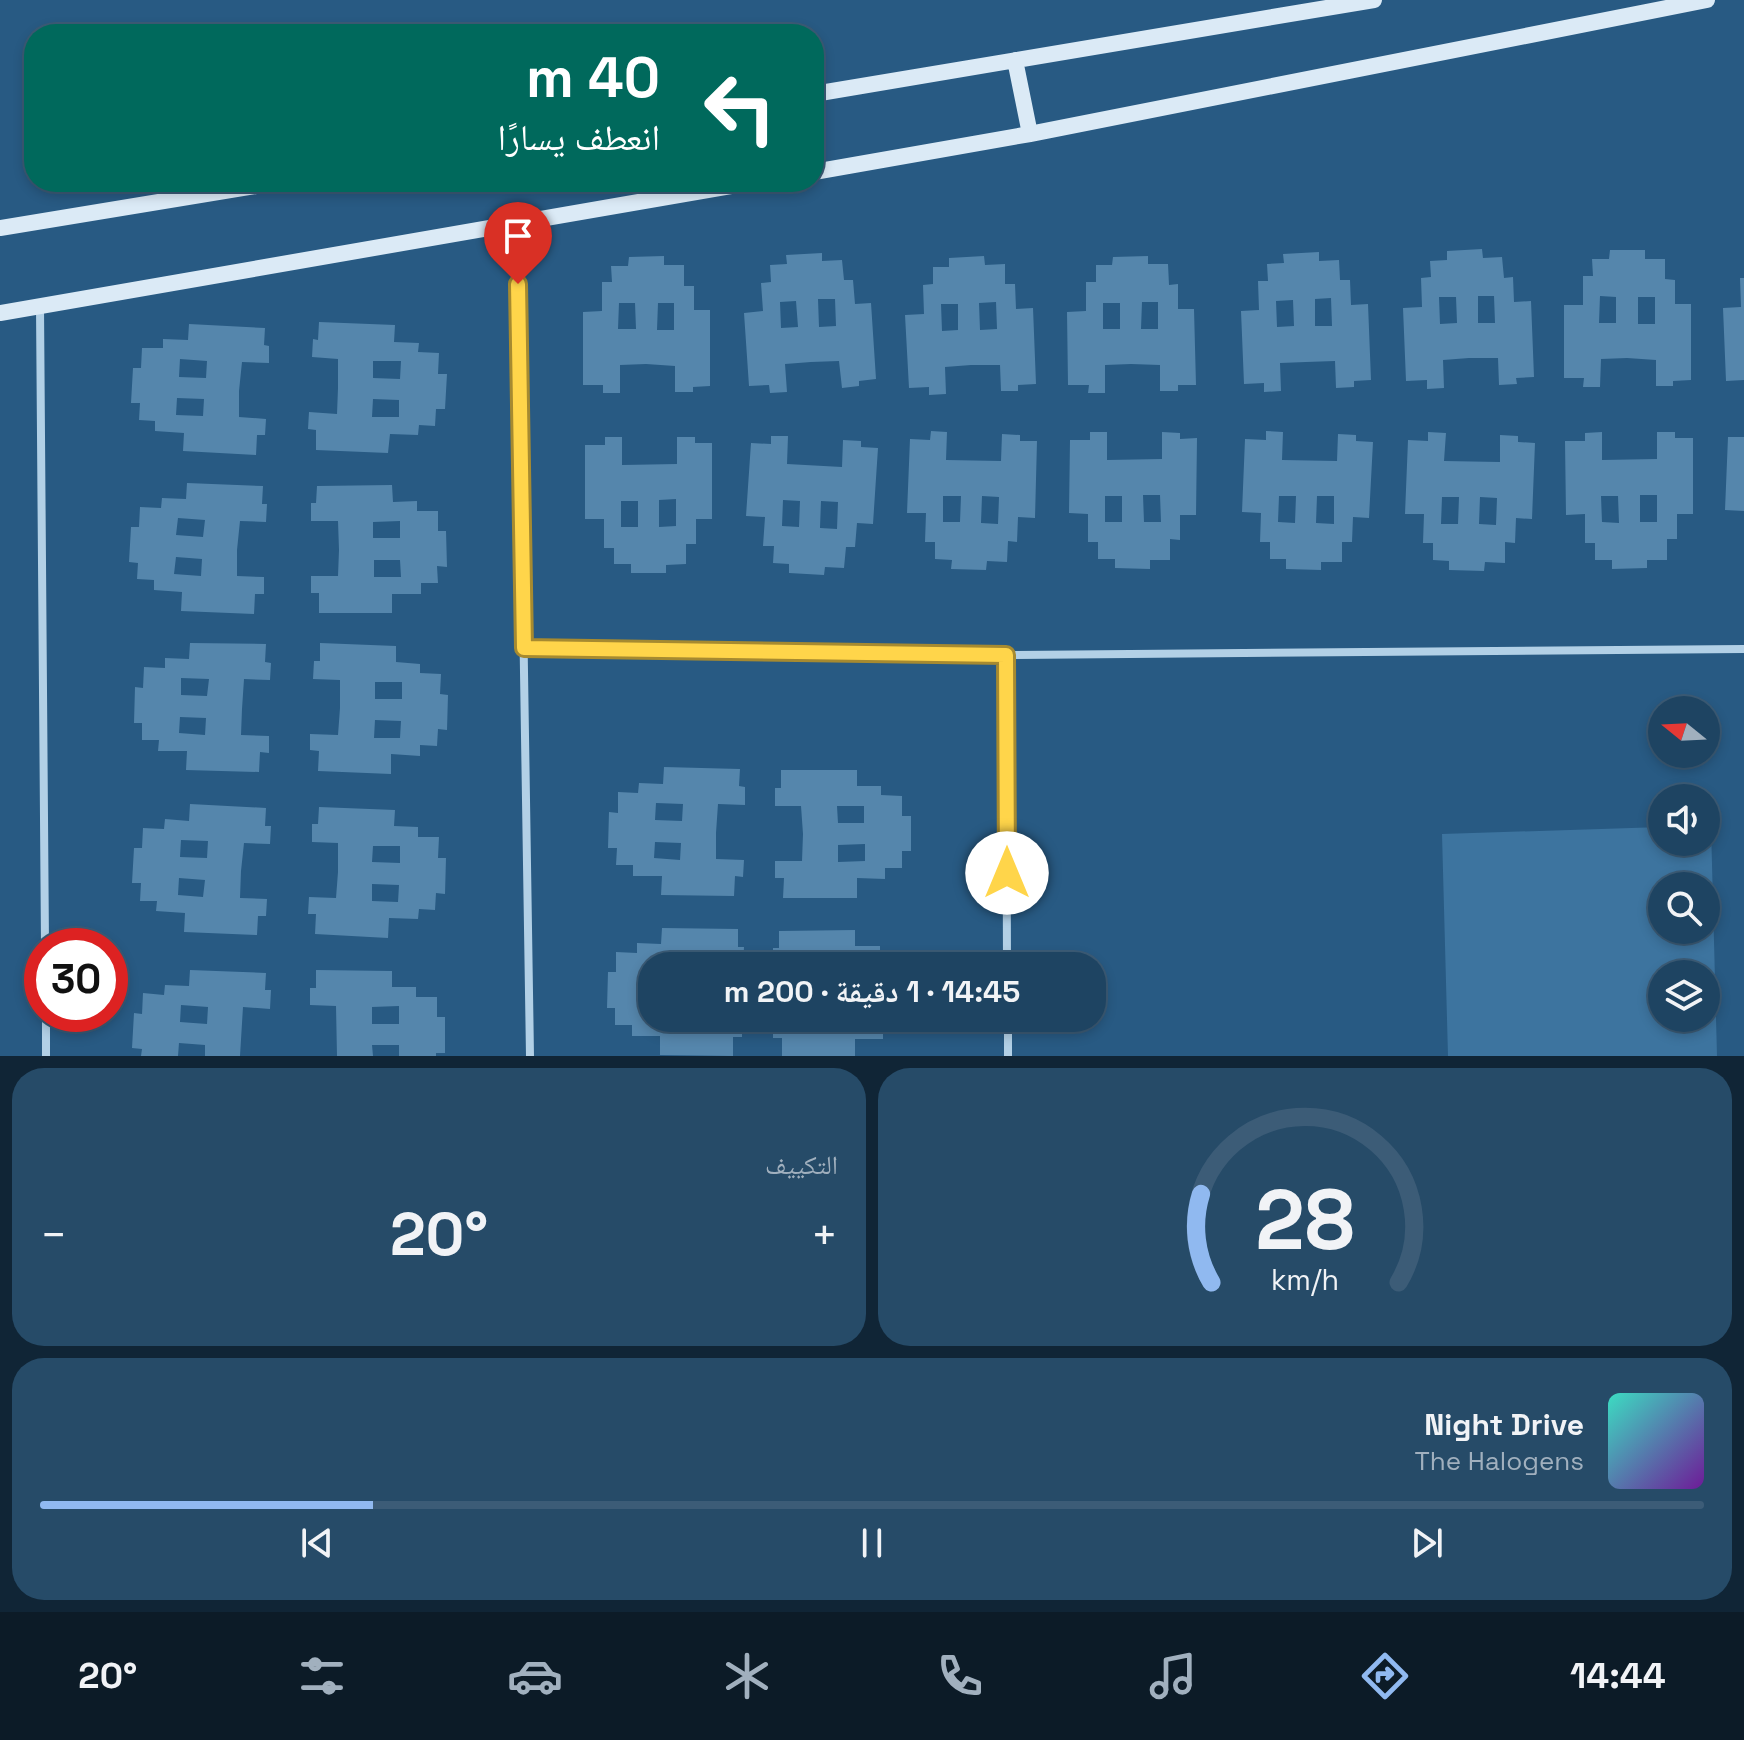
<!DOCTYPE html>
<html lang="ar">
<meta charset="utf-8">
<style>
:root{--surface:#1e4462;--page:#264b68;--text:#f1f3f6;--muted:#a1b0be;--line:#3c5c77;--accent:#90b9f0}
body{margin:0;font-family:"Space Grotesk","Noto Naskh Arabic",sans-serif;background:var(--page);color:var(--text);direction:rtl;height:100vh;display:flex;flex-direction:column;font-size:30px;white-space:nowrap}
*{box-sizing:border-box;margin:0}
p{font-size:26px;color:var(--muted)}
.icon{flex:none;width:44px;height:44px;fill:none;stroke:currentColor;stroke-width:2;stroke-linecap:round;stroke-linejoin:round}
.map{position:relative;height:1056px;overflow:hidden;direction:ltr}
.side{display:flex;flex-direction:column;gap:12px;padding:12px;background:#102536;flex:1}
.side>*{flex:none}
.guide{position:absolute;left:24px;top:24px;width:800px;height:168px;border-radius:32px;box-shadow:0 4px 12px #0003,0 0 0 2px var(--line);direction:rtl;background:#00695c;color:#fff;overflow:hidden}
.needle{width:52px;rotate:288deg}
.tools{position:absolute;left:1648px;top:696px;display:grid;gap:16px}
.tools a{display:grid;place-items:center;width:72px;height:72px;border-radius:50%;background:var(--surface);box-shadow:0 4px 12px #0003,0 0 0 2px var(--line);font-size:40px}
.speed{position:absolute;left:24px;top:928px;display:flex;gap:16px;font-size:40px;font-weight:700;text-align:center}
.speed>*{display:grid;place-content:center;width:104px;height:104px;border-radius:50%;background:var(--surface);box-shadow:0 4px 12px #0003,0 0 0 2px var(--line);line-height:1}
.speed .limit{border:12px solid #d22;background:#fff;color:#111}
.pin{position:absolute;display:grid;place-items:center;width:68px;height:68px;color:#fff;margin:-82px -34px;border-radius:50% 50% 50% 0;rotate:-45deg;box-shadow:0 0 8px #0007}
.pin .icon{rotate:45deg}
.me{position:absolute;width:88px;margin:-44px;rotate:0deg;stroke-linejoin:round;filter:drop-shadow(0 0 6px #0008)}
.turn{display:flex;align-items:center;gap:28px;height:168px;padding:0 32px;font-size:36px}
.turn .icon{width:104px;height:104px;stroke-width:2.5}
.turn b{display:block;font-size:56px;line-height:68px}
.big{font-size:60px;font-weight:700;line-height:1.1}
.side .card{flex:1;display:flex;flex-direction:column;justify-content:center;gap:12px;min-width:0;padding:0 28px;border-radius:32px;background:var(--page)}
.side .dial{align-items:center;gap:0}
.dial svg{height:208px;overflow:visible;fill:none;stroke:var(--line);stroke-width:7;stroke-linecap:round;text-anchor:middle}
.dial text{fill:var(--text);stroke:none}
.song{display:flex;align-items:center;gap:24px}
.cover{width:96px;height:96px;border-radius:12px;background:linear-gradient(135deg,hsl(170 70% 55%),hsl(280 70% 35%))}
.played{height:8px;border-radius:4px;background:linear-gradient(90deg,var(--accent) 20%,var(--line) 20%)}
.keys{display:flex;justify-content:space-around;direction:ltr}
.heat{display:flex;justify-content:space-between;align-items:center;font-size:44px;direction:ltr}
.side .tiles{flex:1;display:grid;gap:12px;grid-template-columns:1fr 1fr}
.card:last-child{grid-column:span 2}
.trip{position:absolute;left:638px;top:952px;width:468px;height:80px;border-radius:32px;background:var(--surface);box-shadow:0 4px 12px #0003,0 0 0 2px var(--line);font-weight:700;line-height:80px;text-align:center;direction:rtl}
.menu{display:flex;height:128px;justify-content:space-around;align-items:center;background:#0c1b27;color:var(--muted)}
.menu .icon{width:56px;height:56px}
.menu .active{color:var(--accent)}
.menu b{font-size:36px;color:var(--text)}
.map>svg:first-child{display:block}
.green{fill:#3d749f;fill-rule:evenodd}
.building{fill:#5586ac;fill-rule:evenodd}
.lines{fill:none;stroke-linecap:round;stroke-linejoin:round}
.street{stroke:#b2d0e6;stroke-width:8}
.secondary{stroke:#dbeaf6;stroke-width:16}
.route-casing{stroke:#a68a30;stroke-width:20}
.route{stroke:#ffd54a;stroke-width:14}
</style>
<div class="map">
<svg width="1744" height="1056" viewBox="0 0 1744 1056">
<rect width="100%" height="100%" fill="#285a83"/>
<path class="green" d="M1706 826H1711L1717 1056H1448L1442 834 1662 827V842H1706ZM1662 886H1706V930H1662ZM1662 974H1706V1018H1662Z"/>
<path class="building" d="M1482 249 1483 258 1502 257 1504 278 1513 277 1514 302 1531 301 1534 377 1516 378 1517 384 1499 385 1498 358H1469L1443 360 1444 388 1427 389V380L1406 381 1403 308 1422 307 1421 278 1431 277 1430 261 1447 260V251ZM1478 296H1494L1495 323H1478ZM1439 297H1456L1457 323 1440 324Z
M1610 250H1645V259H1665V279L1675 280V304H1691V380L1673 381V386H1656V360L1627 358 1601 359 1600 387H1583L1584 378H1564V305H1583V276H1593L1592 259H1609ZM1600 296 1616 297V323H1599ZM1638 297H1655V324H1638Z
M1319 252V261L1339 260 1340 280H1350L1351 305 1368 304 1371 380 1354 381V387L1336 388 1335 361 1306 362 1280 363 1281 391 1264 392V383L1244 384 1241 311 1259 310 1258 281H1268L1267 264 1284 263 1283 254ZM1331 298 1332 326H1315V299ZM1293 300 1294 326 1277 327 1276 301Z
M822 253V261L842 260 844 280H853L855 304 871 303 876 379 859 381V386L842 388 839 361 811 362 785 364 787 392 770 393 769 385 749 386 744 313 763 311 761 283 771 282 770 265 787 264 786 255ZM818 299H835L836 326 819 327ZM796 301 798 327 781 328 780 302Z
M664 256V265H684V286H694V310H710V386L693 387V392H675V366L646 364 620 365V393H603V385H583V312L602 311V282H612L611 266H628L629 257ZM619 303H635L636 329H618ZM658 303H674V330H657Z
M984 256 985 265 1005 264V284H1015L1016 309 1033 308 1036 384 1018 385V391H1001L1000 365H971L945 367 946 394 929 395V387L909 388 905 315 924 314 923 285 933 284V267H949V258ZM996 302 997 329 980 330 979 303ZM941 304H958V330L942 331Z
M1148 256V264H1168L1169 285 1178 284V309H1194L1196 385H1178V391H1160V365L1131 364 1105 365V393H1088L1089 385H1068L1067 312 1086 311V282H1096V265H1112L1113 257ZM1142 302H1158V329H1141ZM1103 303H1120V329H1103Z
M1740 278H1744V380L1726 381 1723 308 1741 307Z
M319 322 395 325 394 342 419 343 418 352 439 353 438 374H447L445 409H436L435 426 419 425 418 435 390 434 388 453 316 450V430L308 429 309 412 337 414 338 388V359L312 357 313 339 318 340ZM373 361H401L400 379 373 378ZM373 399 399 400V417H372Z
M189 324 265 328 264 345 269 346V363L242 362 239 391V417L266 419 265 435H257L256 455 183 451 184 433 155 431V421L139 420 140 403H131L133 368H141L142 348H163V339L188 340ZM180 359 207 361 206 378 179 377ZM177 398 204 399 203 416 176 415Z
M931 431 947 432 946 460 1001 461 1002 434 1020 435V441H1037L1035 518 1018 517 1017 542 1008 541 1007 562 987 561 986 570 951 569 952 560 935 559V542H925L926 513H907L910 439 930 440ZM943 496H961L960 522H943ZM982 496 999 497 998 524 981 523Z
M1266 431 1283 432 1282 460 1337 461 1338 434 1356 435V441L1373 442 1369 518 1353 517 1352 542H1342V562H1321V570L1286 569V559H1270V542H1260L1261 513 1242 512 1245 439 1266 440ZM1279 496H1296L1295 523 1278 522ZM1317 496H1334V524L1316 523Z
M1090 432H1107V460L1162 459V432L1180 433V439L1197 438 1196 515H1180V540L1170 539V560H1150V569L1115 568V559H1098V542H1088V514L1069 513 1070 440H1090ZM1143 495H1160L1161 522H1144ZM1105 496H1122V522H1105Z
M1428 432 1446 433 1444 461 1500 462V435L1518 436V442L1535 443 1532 519 1516 518 1515 543 1505 542V563L1485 562 1484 571 1449 570V561L1433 560V543H1423L1424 514H1405L1408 440 1428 441ZM1442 497H1459L1458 524H1441ZM1480 497 1497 498 1496 525 1479 524Z
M1602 432V460L1657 459V432H1675V438H1693V514H1677V539H1667V560H1647V568L1612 569V560H1595V543H1585V514L1566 515 1565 441H1585V433ZM1640 495H1657V522H1640ZM1601 496H1618L1619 523 1602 522Z
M771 436H788L787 464 842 467 843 440 861 441V447L878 448 873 524 857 523 855 547H846L844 568 825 567 824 575 789 573V564L773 563 774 546H763L765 517 746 516 751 443 771 444ZM783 500 800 501 799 527 782 526ZM821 501 838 502 837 529 820 528Z
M605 437H622V465L677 464V437H695V443H712V519H696V544H686V564L666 565V573H631V564H614V548H604V519H585V445H605ZM676 499V526L659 527V500ZM621 501H638V527H621Z
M1728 437H1744V511L1725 510Z
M187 483 263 486 262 504H267L266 522 240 521 237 550V576L264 577V594H255L254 614 181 611 182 592 154 590V580L137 579 138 563 129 562 131 527H139L140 507 161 508 162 498 186 499ZM178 518 205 520 203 537 176 535ZM176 557 202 559 201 576 174 574Z
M392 485 393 502 417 501V511H438V531H446L447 567 437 566 438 583H421V594H392V613H319V593H311V576H338L339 550 338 521H311V503H316L317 486ZM400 521V538H373V522ZM374 560H400L401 577H374Z
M190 643 266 644 265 662 271 663 270 680 244 679 242 709 241 735 269 736V753L260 752 259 772 186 770 187 751H158L159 740H142V723H134L135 687 143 688 144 667 165 668V658L189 659ZM181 678 209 679 207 696 181 695ZM180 717 206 718 205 735 179 733Z
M320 643 396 646V662L420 664V673L441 674 440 694 448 695 447 730 438 729 437 746 420 745V756L391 754V774L318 771 319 751 310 750V734L338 735 340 708V680L313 679 314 661H320ZM375 682H402V699H375ZM375 720 401 721 400 738H374Z
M664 767 740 769 739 786 745 787V805L718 804 716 833V859L744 860 743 877 735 876 734 896 661 895 662 876H633V865H616L617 848H608L609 812 618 813V792L638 793 639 783 663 784ZM656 803 683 804 682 821 655 820ZM655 842 681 843 680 860 654 858Z
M781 770H857V786H881V795L902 796V816H911V851H902V868H885V879L857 878V898H783L784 878H775V861H802L803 834 801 806H775V788H781ZM837 806H864V823H838ZM865 844V861L838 862V845Z
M190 804 266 808 265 826H271L270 844 244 843 241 871 240 898 267 899 266 916H258L257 935 184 932 185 913 156 911 157 901H140L141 883H132L134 848H142L143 828 164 829 165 819 189 821ZM181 840 208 841 207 858 180 857ZM179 878 205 880 203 897 178 895Z
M319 807 395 810 394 826 418 827V837H439L438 858H446L445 894 436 893 435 910 419 909 418 919 389 918 388 938 315 934 316 914H308L309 897 336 898 338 872V843L312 842V824H318ZM373 846H400V863L372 862ZM372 884 399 885 398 902 372 901Z
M662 928 738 929V947H744L743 965 681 966V964L654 963V966H652V1019L679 1020V1018H715L742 1020V1037H733V1056L660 1055V1036H632V1025H615V1008H607L608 972H616V952L637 953V943L661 944Z
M855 930V946H880V956H900V966H773V948H779V931Z
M190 970 266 973 265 990H271L270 1009 243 1007 240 1056H205V1045L179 1043 178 1056H141L142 1049 132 1048 134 1013 142 1014 143 993 164 995 165 985 189 986ZM181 1005 208 1007 207 1024 180 1022Z
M316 970 392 971V987H416V997H437V1017H445V1053H436V1056H399V1045H372L373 1056H337L336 1006 310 1005V988H316ZM399 1006V1024H372V1007Z
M801 1018H837V1022L863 1021V1018H900V1028H883V1039H855V1056H782V1038H773V1021H801Z"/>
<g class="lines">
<path class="street" d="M517 223 530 1056
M40 307 45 946
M524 648 1006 655 1744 649
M1006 655 1007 966
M46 1014V1056
M1008 1018V1056"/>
<path class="secondary" d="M1015 60 1030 134
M814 94 1374 0
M814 172 1030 134 1707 0
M0 228 280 182
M0 313 754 182"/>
</g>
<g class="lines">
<g class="route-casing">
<path id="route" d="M518 284 524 648 1006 655 1007 873"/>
</g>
<use href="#route" class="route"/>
</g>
</svg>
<div class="tools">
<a><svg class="needle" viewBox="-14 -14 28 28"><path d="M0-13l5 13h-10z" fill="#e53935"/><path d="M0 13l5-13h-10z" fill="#a1b0be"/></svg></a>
<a><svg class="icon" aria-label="sound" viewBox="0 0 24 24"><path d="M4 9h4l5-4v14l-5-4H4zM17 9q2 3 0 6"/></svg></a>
<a><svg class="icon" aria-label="search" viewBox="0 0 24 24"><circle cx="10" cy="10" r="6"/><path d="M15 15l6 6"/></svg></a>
<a><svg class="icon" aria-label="layers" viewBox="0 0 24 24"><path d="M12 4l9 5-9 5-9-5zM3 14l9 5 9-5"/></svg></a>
</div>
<div class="speed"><div class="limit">30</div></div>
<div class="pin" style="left:518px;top:284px;background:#d93025"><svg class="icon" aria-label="arrive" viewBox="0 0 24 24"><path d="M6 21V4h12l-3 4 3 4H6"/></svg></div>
<svg class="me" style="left:1007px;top:873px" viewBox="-20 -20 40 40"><circle r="19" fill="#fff"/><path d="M0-13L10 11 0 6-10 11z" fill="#ffd54a"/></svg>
<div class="trip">14:45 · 1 دقيقة · 200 m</div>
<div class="guide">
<div class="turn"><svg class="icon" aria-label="left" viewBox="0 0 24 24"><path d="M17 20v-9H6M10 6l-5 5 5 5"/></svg><div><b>40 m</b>انعطف يسارًا</div></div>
</div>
</div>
<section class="side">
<div class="tiles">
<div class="card dial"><svg viewBox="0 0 100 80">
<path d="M14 69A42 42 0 1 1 86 69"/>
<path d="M14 69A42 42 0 0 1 10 35" stroke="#90b9f0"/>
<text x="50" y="56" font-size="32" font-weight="700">28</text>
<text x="50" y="72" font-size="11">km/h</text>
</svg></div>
<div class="card"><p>التكييف</p>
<div class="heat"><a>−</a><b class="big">20°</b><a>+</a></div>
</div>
<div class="card">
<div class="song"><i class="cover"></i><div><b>Night Drive</b><p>The Halogens</p></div></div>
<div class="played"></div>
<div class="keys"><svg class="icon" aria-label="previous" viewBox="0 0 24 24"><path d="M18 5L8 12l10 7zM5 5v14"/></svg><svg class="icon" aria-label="pause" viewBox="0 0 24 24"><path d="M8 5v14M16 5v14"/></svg><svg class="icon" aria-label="next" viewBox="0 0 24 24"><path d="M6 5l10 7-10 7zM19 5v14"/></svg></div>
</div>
</div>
</section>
<nav class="menu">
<b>14:44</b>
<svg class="icon active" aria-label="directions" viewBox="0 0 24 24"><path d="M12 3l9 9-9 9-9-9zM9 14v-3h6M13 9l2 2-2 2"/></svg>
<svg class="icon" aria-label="music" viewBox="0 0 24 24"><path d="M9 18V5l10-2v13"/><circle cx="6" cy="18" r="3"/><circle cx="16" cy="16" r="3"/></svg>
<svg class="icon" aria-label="phone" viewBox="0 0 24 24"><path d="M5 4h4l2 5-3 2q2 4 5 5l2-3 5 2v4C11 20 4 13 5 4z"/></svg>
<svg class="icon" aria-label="climate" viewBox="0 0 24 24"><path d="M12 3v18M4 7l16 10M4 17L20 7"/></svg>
<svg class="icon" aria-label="car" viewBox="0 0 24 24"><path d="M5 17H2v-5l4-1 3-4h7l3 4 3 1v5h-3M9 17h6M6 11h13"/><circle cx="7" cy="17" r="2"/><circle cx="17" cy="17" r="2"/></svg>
<svg class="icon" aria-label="filters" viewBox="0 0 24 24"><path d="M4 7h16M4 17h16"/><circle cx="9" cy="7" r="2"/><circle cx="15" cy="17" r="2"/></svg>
<b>20°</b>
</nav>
